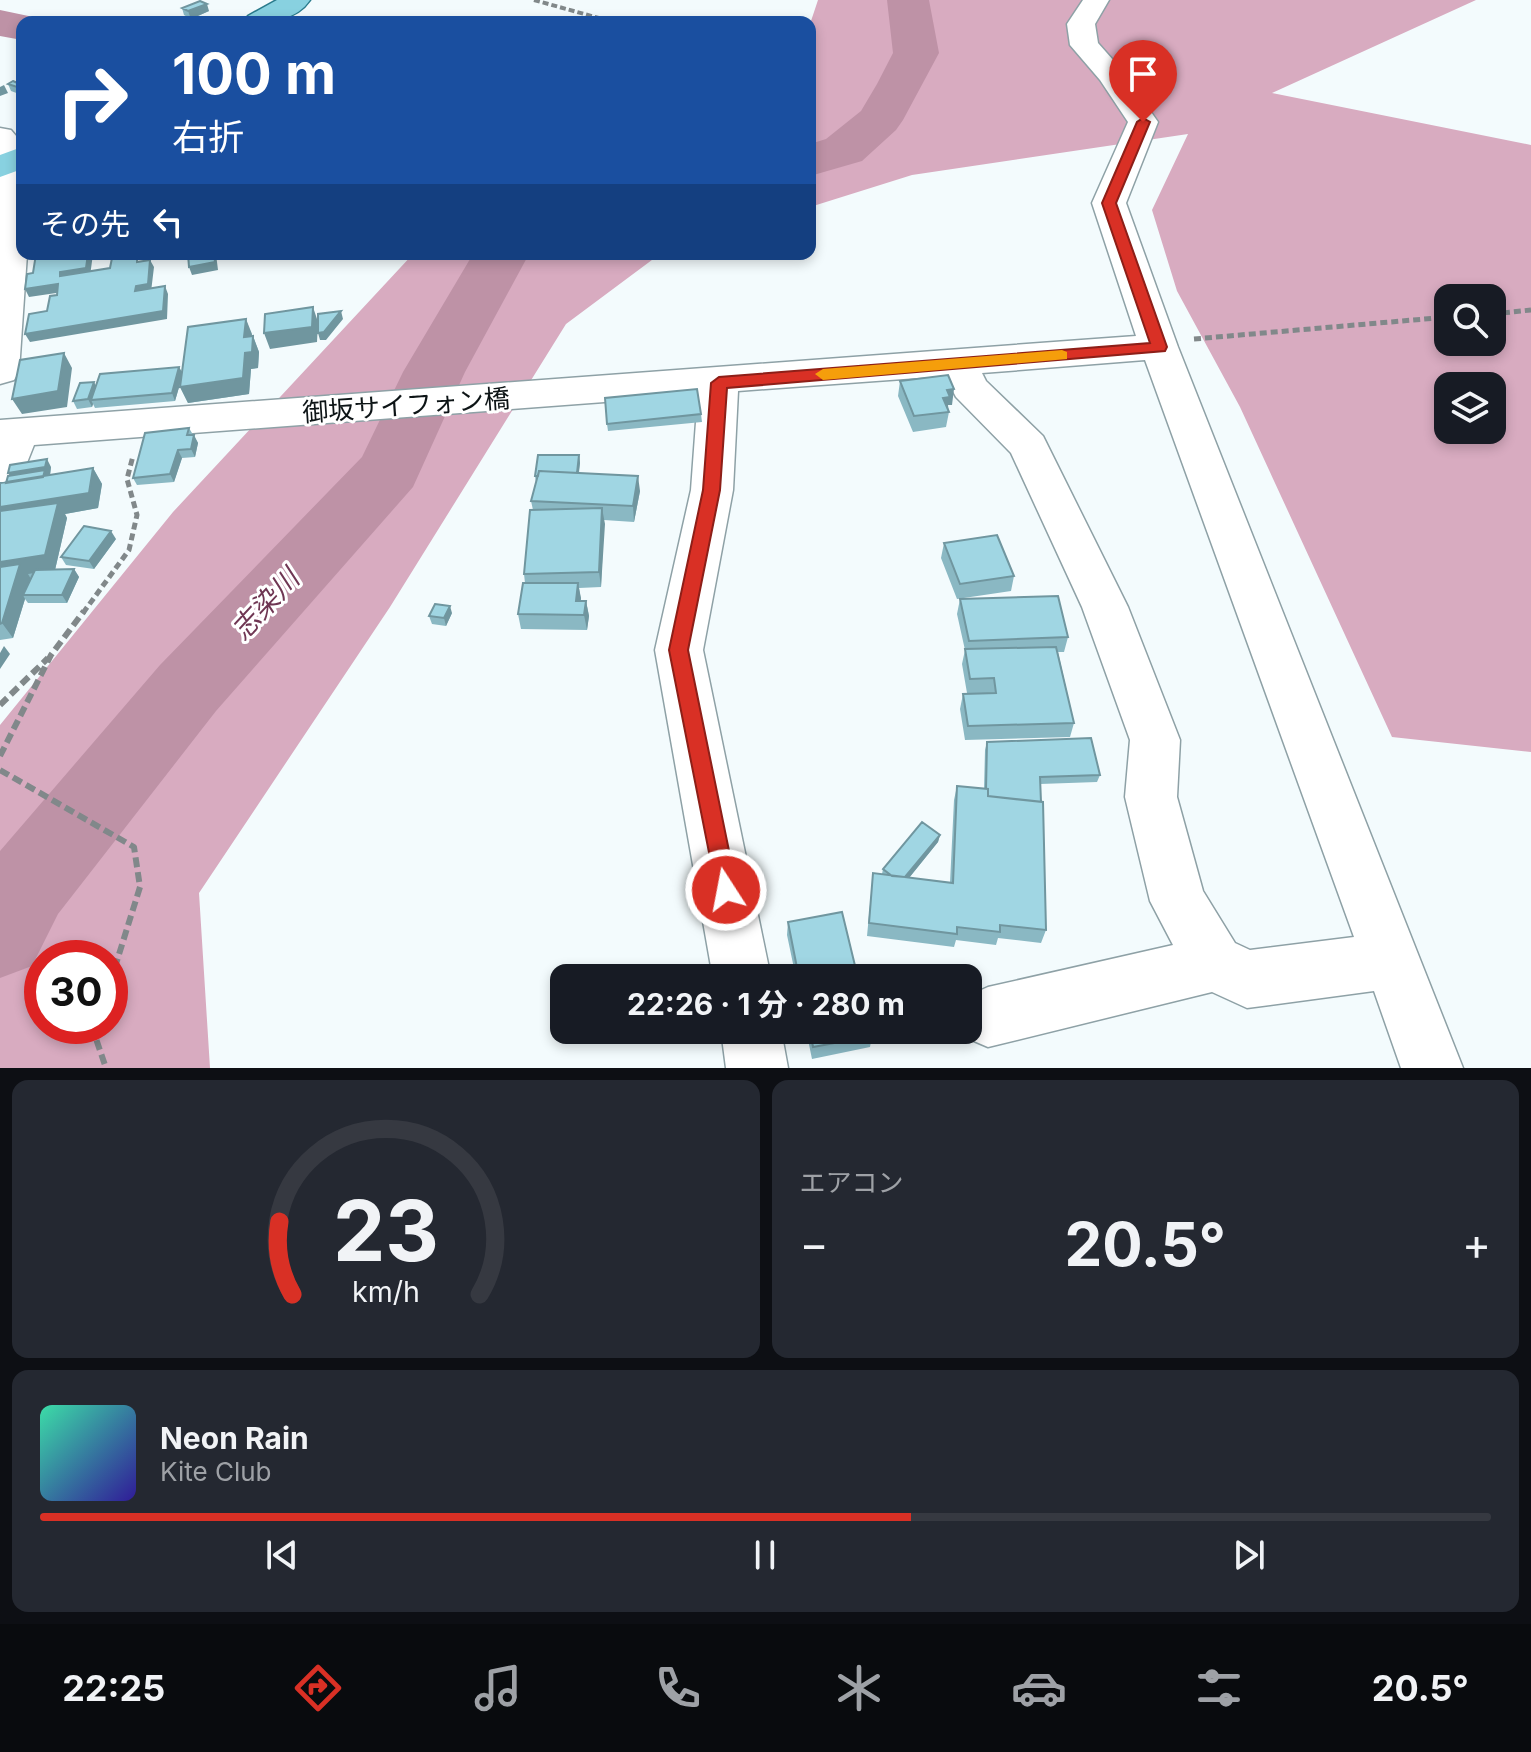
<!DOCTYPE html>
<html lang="ja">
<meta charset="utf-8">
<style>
:root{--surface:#171b24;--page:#242831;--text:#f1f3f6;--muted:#9ea1a6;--line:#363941;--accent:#d93025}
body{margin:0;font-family:Inter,"Noto Sans JP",sans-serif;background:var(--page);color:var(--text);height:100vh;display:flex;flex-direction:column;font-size:30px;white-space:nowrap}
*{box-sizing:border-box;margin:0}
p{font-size:26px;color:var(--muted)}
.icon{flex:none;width:44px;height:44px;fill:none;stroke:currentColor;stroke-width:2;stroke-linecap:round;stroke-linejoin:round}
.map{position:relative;height:1068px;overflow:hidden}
.drawer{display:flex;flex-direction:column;gap:12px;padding:12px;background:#0d0f14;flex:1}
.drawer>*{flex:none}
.hud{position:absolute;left:16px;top:16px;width:800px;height:244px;border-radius:16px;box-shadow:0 4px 12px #0003;background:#1a4fa0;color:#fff;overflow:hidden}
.buttons{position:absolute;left:1434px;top:284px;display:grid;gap:16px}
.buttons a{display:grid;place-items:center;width:72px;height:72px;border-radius:16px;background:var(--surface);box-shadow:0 4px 12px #0003;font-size:40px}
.speed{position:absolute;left:24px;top:940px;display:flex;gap:16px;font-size:40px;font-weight:700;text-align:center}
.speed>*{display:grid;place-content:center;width:104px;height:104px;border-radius:50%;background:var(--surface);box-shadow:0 4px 12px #0003;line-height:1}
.speed .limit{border:12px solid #d22;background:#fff;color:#111}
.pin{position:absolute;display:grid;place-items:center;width:68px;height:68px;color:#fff;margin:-82px -34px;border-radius:50% 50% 50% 0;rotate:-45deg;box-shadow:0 0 8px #0007}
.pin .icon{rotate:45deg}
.me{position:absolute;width:88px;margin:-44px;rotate:349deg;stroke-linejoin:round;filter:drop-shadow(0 0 6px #0008)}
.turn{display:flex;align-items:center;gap:28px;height:168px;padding:0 24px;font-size:36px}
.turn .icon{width:104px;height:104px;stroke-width:2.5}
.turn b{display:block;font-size:56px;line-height:68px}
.then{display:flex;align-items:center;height:76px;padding:0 24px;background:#0003;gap:16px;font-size:30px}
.big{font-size:60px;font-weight:700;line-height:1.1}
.drawer .widget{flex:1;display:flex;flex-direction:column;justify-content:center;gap:12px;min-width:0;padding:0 28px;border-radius:16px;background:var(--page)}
.drawer .dial{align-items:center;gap:0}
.dial svg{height:208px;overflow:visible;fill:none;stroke:var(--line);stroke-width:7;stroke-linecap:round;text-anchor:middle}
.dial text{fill:var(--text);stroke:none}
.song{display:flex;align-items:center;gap:24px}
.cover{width:96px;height:96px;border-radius:12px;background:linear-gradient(135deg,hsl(160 70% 55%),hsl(250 70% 35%))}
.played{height:8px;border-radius:4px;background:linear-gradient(90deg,var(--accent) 60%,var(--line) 60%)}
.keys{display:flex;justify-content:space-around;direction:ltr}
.heat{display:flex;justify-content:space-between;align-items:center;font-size:44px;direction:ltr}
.drawer .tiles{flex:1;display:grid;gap:12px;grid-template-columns:1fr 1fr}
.widget:last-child{grid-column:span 2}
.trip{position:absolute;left:550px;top:964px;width:432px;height:80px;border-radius:16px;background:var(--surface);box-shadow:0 4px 12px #0003;font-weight:700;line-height:80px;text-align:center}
.tab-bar{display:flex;height:128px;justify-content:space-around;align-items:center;background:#090b0e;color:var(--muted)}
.tab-bar .icon{width:56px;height:56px}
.tab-bar .active{color:var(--accent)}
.tab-bar b{font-size:36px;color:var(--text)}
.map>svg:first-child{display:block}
.forest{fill:#d8abc0;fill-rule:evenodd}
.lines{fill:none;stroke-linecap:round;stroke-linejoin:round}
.river{fill:#be92a6;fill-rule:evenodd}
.street-casing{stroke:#8ea1a6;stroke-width:3}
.primary-casing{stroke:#2a7b8c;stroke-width:3}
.path-far2{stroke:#81888a;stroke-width:4;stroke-dasharray:6 3;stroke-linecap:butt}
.path-far1{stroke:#81888a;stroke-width:5;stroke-dasharray:7 4;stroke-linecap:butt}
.path{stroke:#81888a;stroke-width:6;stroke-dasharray:10 5;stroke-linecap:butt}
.street{fill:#fff;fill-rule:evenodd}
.primary{fill:#88d1e0;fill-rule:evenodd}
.wall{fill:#8ab8c3}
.shaded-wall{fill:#70969f}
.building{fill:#a0d6e3;stroke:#70969f;stroke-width:2}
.route{fill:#d93025;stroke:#8d1f18;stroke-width:2}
.slow{fill:#f59e0b}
.labels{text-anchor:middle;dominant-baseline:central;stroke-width:6;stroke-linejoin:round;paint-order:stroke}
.street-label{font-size:26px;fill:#0d1416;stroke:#fff}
.water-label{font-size:28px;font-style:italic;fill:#6f3653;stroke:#fff}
</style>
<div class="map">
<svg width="1531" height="1068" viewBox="0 0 1531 1068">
<rect width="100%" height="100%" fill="#f3fbfd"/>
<path class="forest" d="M818 0H1476L1272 93 1531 145V752L1392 737 1240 407 1177 291 1152 210 1188 134 912 175 810 207V24ZM1448 298H1492V342H1448ZM1448 386H1492V430H1448Z
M413 254H660L566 324 390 607 199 893 210 1068H0V725L173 512ZM42 958H110V1026H42Z"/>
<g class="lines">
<path class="river" d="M887 0H929L939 53 903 120 896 130 862 161 810 176V144L826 139 861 111 877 84 893 53Z
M0 10 38 18 41 22H22V40L0 36Z
M473 254H529L465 372 413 487 216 711 58 914 32 966 0 978V851L160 665 362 457 403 372Z"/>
<g class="street-casing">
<path id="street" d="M1083 0H1109L1095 24 1098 43 1121 69 1158 122 1126 203 1178 347 1463 1068H1401L1374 991 1247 1008 1212 992 988 1047 967 1038 964 1030H968V996L988 987 1173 945 1150 901 1125 797 1130 740 1082 607 1011 453 956 397 945 376 738 391 733 490 703 650 771 978H713L655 650 691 490 698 395 34 445 15 493 0 497V420L1136 336 1092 203 1128 122 1100 80 1070 45 1067 24ZM1145 360 1354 937 1250 950 1235 943 1203 891 1177 797 1180 740 1128 607 1043 436 986 381 982 373Z
M0 128 11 130 22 143V254H27L19 371 14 380 0 384Z
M721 1030H781L788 1068H726Z"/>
</g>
<g class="primary-casing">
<path id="primary" d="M277 0H310C295 22 268 22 244 22L248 16Z
M22 147V169L0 177V155Z"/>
</g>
<path class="path-far2" d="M534 0 613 22"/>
<path class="path-far1" d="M1492 314 1531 310
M1194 339 1448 317
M83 613 129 550 137 515 127 479 133 456"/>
<path class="path" d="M0 705 48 658
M0 756 51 655 84 611
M0 770 134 847 140 887 110 983
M96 1026 94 1033 106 1068"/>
<use href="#street" class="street"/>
<use href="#primary" class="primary"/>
</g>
<path class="wall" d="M182 8 209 11 191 19 184 15Z
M8 84 22 85V95L11 91Z
M246 319 251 336H253L259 352 258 368 251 369 249 394 188 403 180 387 181 380 175 401 95 408 93 404 92 407 77 409 73 401 96 386 179 367 182 373Z
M900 381 952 405H948L949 412 946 427 913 432 898 396Z
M701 414 702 422 608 431 607 424Z
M189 428 198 443 195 457 182 458 174 482 137 485 133 478Z
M579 455 580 463 579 473 640 491 634 522 604 520 601 587 579 588 581 601H586L589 616 587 630 521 629 518 614 525 583 524 574 533 510 531 501 536 483 535 476Z
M51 467 50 475 93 468 102 484 98 508 65 514 67 518 55 570 74 569 79 577 67 603H28L25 599 13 638 0 640V483Z
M116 539 94 569 66 565 61 557Z
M944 543 1014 576 1011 591 957 599 941 558Z
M960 599 1068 637 1064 652H1058L1074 723 1070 737 965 740 960 709 963 694 967 693 962 664 965 650 957 614Z
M452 613 446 626 432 624 429 616Z
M987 742 1100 775 1097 782 1040 784 1046 930 1041 943 998 938 996 945 956 940 954 947 867 936 873 873 882 874 883 869 940 835 938 842 909 878 950 883 954 800 957 786 984 789 985 750Z
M788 922 858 978H796L787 935Z
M806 1030H871L872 1036 870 1047 812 1059Z"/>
<path class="shaded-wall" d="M207 4 209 11 191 19 188 11Z
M4 85 8 93 0 96V87Z
M88 254H93L90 276H60V272Z
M214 254H216L218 270 192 275 189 267Z
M150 260 154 267 151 292 135 291 136 286Z
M58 284 63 292 29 297 25 289Z
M165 286 168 294 167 319 30 342 25 334Z
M313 307 318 322 317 342 270 349 264 333Z
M341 311 343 319 326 340H320L318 333Z
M246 319 252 334 250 353 253 336 259 352 258 368 251 369 249 394 188 403 180 387 244 337Z
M64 353 72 368 67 407 22 414 12 399Z
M179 367 183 374 175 401 172 393Z
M94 382 98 390 91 400 93 404 92 407 88 399Z
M954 389 952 405H948L947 412 943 398 947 390Z
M194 435 198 443 195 457 191 449Z
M178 450 182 458 174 482 170 474Z
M579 455 580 463 577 484 576 476Z
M47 459 51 467 50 475 13 481 8 473Z
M93 468 102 484 98 508 65 514 67 518 55 570 28 574 31 579 23 595 25 599 13 638 2 623 0 579V507Z
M638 476 640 491 634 522 633 506Z
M602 508 605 524 601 587 599 572Z
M111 531 116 539 94 569 89 561Z
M74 569 79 577 67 603 62 595Z
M578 583 581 598 579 616 576 601Z
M586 601 589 616 587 630 584 615Z
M450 606 452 613 446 626 444 618Z
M4 646 10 654 0 669V653Z
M940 835 938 842 900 889 901 882Z"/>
<path class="building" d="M200 1 207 4 188 11 182 8Z
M13 81 22 85V87L20 88 8 84Z
M36 254H88L86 268 60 272V276L110 268 112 258 137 254V262L150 260 148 284 136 286 135 291 165 286 163 311 25 334 29 314 47 311 50 296 57 295 58 284 25 289 27 274 33 273Z
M188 254H214L215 262 189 267Z
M313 307 312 327 264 333 265 314Z
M341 311 324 332 318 333V314Z
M246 319 244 337 253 336 252 352 245 353 243 378 180 387 188 327Z
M64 353 58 391 12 399 20 360Z
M179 367 172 393 91 400 100 374Z
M948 375 954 389 947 390 950 397 943 398 949 412 914 416 900 381Z
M94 382 88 399 73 401 80 383Z
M697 389 701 414 607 424 605 398Z
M189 428 187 435H194L191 449 178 450 170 474 133 478 145 433Z
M538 455H579L577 473 539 471 538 476H535Z
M47 459 45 467 8 473 10 465Z
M93 468 89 493 0 507V483Z
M45 470 43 477 6 483 8 476Z
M539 471 638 476 633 506 531 501Z
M58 503 45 555 0 562V511Z
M602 508 599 572 524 574 530 510Z
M84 526 111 531 89 561 61 557Z
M997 535 1014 576 960 584 944 543Z
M20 564 2 623 0 624V567Z
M74 569 62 595H23L35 570Z
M523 583H578L576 601H586L584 615 518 614Z
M1058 596 1068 637 969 641 960 599Z
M435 604 450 606 444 618 429 616Z
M1056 647 1074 723 968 726 963 694 996 693 994 678 970 679 965 649Z
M1091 738 1100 775 1040 777 1041 802 988 796V789H986L987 742Z
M957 786 988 789V796L1043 802 1046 930 1000 925V932L957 927V934L869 923 873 873 953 883Z
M922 822 940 835 905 877 892 876 883 869Z
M842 912 858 978H799L788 922Z
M810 1030H871L872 1036 813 1047Z"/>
<path class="route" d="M1143 118 1150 122 1116 203 1167 347 1165 351 727 388 720 490 688 650 737 890 734 898 726 901 718 898 669 650 703 490 711 383 719 377 1150 343 1102 203 1137 122Z"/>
<path class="slow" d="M1062 350 1067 352V359L823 380 815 374 823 369Z"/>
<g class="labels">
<g class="street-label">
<text transform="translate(406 405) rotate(-4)">御坂サイフォン橋</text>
</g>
<g class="water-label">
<text transform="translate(265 604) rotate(-47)">志染川</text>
</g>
</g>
</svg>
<div class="buttons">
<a><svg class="icon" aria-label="search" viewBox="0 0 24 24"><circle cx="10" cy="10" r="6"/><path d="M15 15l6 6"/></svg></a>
<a><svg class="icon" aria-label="layers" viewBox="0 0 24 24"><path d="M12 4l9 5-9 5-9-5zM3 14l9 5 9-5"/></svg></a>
</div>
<div class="speed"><div class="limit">30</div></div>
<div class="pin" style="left:1143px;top:122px;background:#d93025"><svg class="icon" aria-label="arrive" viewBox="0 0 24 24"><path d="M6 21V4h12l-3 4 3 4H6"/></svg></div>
<svg class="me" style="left:726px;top:890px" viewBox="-20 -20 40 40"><circle r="17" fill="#d93025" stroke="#fff" stroke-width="3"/><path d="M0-11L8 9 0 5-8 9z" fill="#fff"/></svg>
<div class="trip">22:26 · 1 分 · 280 m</div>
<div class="hud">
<div class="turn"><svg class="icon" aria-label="right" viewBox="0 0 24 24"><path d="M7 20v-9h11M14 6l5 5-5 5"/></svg><div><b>100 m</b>右折</div></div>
<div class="then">その先<svg class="icon" aria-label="left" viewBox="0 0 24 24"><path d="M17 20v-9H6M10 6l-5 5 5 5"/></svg></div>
</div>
</div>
<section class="drawer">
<div class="tiles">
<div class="widget dial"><svg viewBox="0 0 100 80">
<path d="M14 69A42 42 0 1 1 86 69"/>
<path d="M14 69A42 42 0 0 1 9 41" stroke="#d93025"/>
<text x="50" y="56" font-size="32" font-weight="700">23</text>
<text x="50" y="72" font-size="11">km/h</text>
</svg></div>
<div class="widget"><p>エアコン</p>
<div class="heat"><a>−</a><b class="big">20.5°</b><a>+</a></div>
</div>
<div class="widget">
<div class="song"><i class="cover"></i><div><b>Neon Rain</b><p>Kite Club</p></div></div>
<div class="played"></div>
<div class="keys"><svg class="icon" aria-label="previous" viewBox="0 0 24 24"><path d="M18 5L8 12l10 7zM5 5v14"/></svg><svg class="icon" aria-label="pause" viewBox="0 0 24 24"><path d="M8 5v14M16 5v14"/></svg><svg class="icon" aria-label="next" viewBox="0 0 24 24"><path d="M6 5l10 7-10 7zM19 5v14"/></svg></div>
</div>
</div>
</section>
<nav class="tab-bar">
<b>22:25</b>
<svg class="icon active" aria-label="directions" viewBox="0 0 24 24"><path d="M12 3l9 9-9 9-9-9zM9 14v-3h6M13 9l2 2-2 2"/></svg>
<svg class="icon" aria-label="music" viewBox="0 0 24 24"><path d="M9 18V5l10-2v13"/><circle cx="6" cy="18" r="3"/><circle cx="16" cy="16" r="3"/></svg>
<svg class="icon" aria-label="phone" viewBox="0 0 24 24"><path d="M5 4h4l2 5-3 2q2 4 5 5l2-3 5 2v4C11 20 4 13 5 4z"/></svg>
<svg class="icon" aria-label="climate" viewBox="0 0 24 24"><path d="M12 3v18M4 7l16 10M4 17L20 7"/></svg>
<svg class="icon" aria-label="car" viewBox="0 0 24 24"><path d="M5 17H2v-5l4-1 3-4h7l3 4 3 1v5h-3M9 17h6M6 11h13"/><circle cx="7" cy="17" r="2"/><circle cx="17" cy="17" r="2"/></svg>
<svg class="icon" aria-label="filters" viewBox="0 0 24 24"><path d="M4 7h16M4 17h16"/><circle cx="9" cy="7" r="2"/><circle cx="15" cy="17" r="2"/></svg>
<b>20.5°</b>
</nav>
